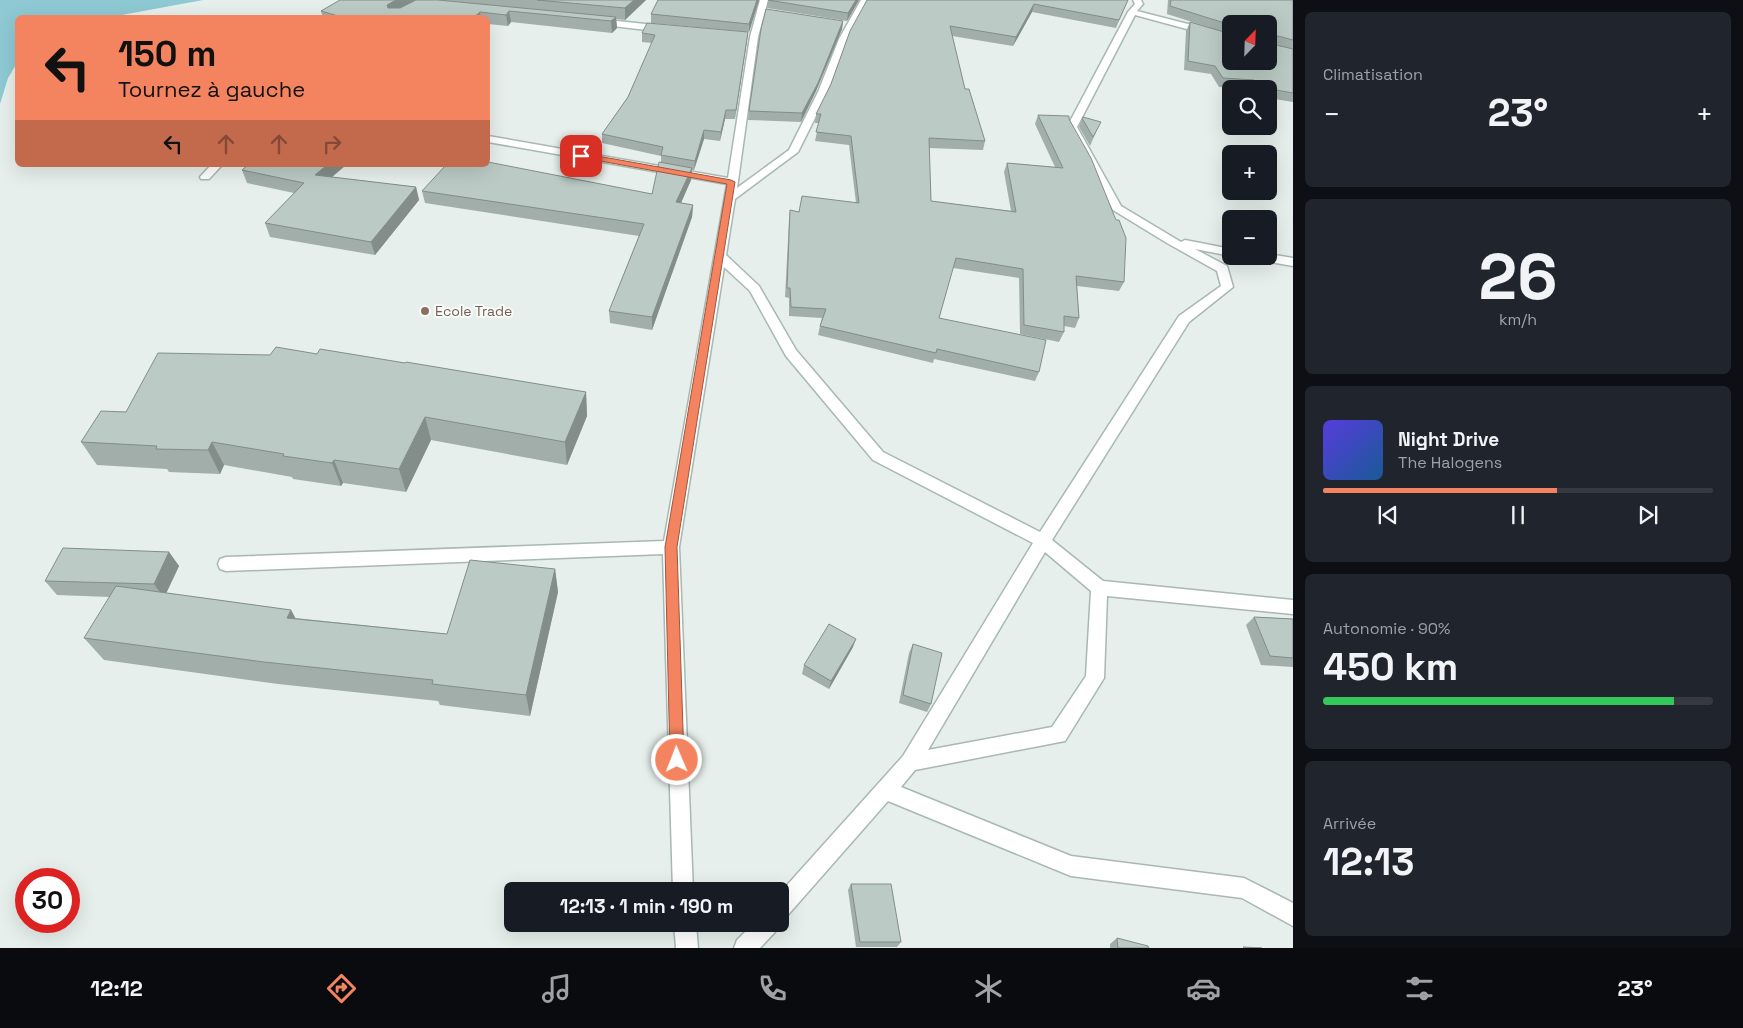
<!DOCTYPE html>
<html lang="fr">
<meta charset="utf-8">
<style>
:root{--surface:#171b24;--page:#20242c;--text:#f1f3f6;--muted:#9ea1a6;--line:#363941;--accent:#f4845f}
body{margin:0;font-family:"Space Grotesk",sans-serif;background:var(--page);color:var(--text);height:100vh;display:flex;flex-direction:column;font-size:19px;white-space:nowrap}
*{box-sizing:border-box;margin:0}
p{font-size:16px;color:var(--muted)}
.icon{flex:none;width:28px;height:28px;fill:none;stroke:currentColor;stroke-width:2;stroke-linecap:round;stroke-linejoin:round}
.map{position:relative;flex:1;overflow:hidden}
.drawer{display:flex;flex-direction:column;gap:12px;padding:12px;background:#0d0f14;width:450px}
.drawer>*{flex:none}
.guide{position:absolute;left:15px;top:15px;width:475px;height:152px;border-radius:8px;box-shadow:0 5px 20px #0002;background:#f4845f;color:#111;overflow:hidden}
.needle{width:32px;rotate:23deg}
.buttons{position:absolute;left:1222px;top:15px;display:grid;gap:10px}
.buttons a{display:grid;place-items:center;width:55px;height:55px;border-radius:8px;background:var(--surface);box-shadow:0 5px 20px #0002;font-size:25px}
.speed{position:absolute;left:15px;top:868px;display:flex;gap:10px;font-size:25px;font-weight:700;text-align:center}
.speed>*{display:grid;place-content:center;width:65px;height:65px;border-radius:50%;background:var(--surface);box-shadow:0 5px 20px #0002;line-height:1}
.speed .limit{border:8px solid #d22;background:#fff;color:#111}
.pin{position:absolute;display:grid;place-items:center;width:42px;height:42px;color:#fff;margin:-21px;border-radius:10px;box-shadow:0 2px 8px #0006}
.me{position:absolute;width:55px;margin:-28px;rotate:359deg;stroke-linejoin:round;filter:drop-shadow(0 0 4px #0008)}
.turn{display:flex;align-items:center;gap:18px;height:105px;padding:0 20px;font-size:22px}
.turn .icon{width:65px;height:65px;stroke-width:2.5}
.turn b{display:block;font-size:35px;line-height:42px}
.lanes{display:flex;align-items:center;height:48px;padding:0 20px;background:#0003;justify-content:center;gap:25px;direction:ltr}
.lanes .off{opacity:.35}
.big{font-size:38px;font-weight:800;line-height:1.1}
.drawer .card{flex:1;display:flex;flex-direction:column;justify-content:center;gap:8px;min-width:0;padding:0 18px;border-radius:8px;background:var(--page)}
.drawer .dial{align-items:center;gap:0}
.dial b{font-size:65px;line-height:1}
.song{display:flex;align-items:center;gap:15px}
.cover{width:60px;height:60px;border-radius:8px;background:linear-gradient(135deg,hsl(250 70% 55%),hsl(210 70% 35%))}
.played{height:5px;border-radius:2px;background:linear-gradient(90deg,var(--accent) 60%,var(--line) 60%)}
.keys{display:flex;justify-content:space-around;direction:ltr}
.heat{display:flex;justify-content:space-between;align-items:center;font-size:28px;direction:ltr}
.charge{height:8px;border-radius:4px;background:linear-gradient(90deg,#34c759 90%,var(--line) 0)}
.trip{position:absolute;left:504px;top:882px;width:285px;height:50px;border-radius:8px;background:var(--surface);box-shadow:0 5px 20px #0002;font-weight:800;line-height:50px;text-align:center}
.menu{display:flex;height:80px;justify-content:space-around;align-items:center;background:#090b0e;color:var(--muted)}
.menu .icon{width:35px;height:35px}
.menu .selected{color:var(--accent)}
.menu b{font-size:22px;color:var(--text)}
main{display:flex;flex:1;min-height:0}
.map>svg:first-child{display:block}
.water{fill:#8ec9d4}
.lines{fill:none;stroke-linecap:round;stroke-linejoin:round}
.minor-casing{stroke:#a8b8b2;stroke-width:3}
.minor{fill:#fff;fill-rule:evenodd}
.wall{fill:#a1aea9;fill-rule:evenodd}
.shaded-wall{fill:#838d89}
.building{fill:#bbcac4;stroke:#838d89}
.route{fill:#f4845f;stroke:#9f563e}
.education-dot{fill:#8d6e63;stroke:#f7fbf9;stroke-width:2}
.labels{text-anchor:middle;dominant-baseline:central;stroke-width:4;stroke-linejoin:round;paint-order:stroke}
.education-label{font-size:14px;fill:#785e54;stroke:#f7fbf9;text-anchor:start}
</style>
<main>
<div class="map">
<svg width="1293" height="948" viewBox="0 0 1293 948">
<rect width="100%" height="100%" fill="#e6efeb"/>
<path class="water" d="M0 0H203L111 17 18 18 17 63 8 78 0 104Z"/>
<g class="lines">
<g class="minor-casing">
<path id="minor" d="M760 0H768L758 37 737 188 789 150 818 92 839 39 861 0H869L847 39 828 92 798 152 735 199 726 255 759 286 796 350 883 452 1040 532 1179 316 1221 286 1217 271 1167 243 1113 210 1067 127 1128 12 1135 4 1133 0H1141L1143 4 1137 11 1231 35V41L1135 15 1077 127 1121 206 1181 242 1185 240 1231 249V256L1195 249 1227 266 1233 287 1189 322 1052 540 1103 581 1293 600V614L1107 596 1104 678 1065 741 915 770 901 787 1071 856 1244 878 1293 903V926L1242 898 1071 876 888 801 787 916 780 920V893L903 756 1033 543 873 460 786 356 750 291 724 267 679 547 693 891H673L663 554 226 571 220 569 218 564 220 559 226 557 664 541 727 184 488 142V136L728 178 750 37ZM1045 552 1091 591 1086 676 1052 727 928 750Z
M598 19 664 26 668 29 664 32 595 24V20Z
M211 165H222L209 179H201L200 177Z
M1269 254 1293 258V266L1259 260 1253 256H1269Z
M674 924H696L698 948H676Z
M753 924H778L775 932 760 948H734L737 940Z"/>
</g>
<use href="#minor" class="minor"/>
</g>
<path class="wall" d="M340 0H646L625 20 616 19 617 28 612 33 511 22 508 26 488 24V18H323L321 11Z
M658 0H759L749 32 651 23V14Z
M768 0H859L847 21 767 8Z
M867 0H1128L1116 28 1032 12 1013 46 952 36 965 89 985 141 983 150 929 148 931 201 1011 211 1004 172 1007 163 1055 167 1035 124 1038 115 1069 119 1124 282 1119 291 1077 286 1079 318 1075 328 1064 326V332L1059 342 1020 334 1019 278 953 268 939 318 1039 372 1035 381 934 359 933 363 818 335 820 326 822 318 789 316V298L785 297 789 220 790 210 799 212 856 203 849 145 815 141 819 123H815L816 114 831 84Z
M1168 0H1293V102L1269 98V89H1250L1219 87 1211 74 1184 70 1186 31 1190 22 1211 28 1167 14ZM1231 24H1269L1231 61Z
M843 21 842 29 816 91 801 122 748 120 749 111Z
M748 32 735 119H725L720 141 704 139 694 170H692L691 180 681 203 693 205 692 217 652 330 610 323 609 311 639 236 425 203 422 191 652 194 661 162V156L602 143V134L628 97 652 43 642 42V33Z
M1082 118 1097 130 1090 146 1079 127Z
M248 165H346L332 177 416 187 419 200 375 255 270 237 265 223 294 193 247 183 242 170Z
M270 355 586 392 587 416 567 465 431 440 406 492 343 483 341 486 293 479 292 477 224 465 220 474 169 472 167 469 97 465 81 442 126 412Z
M169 552 179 566 166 593 291 610 295 618 447 634 555 569 558 592 530 716 440 705 438 701 278 684 104 660 84 638 110 597 57 595 45 581Z
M1254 617 1293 619V667L1261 665 1246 625Z
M913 644 931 704 927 712 899 703 909 653Z
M853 647 829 689 802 674 804 665Z
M851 884 901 942 897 947H856L848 890Z
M1117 938 1149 948H1110V944Z"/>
<path class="shaded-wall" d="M396 0H420L389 16 387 5Z
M634 0H646L625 20V8Z
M757 0H759L749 32V24Z
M856 0H859L847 21 848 13Z
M1034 4 1032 12 1013 46 1016 37Z
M509 11 511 22 508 26 506 15Z
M480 12 481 18H473Z
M616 17 617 28 612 33 611 21Z
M843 21 842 29 816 91 801 122 802 113Z
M748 32 747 41 735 119 736 110Z
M726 110 725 119 720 141 721 132Z
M704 130V139L694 170 695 161Z
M327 165H346L319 188 315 175Z
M692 168 691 180 676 214V202Z
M416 187 419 200 375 255 371 242Z
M693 205 692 217 652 330V317Z
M586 392 587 416 567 465 565 442Z
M425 417 431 440 406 492 399 469Z
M212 442 224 465 220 474 208 450Z
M334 460 343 483 341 486 332 463Z
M169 552 179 566 164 598 154 584Z
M555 569 558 592 530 716 526 695Z
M291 610 303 632 287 618Z
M856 639 853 647 829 689 831 681Z"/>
<path class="building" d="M340 0H396L387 5 388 8H400L416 0H438L616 17 611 21 509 11 506 15 480 12 473 18H345L321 11Z
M537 0H634L625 8Z
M658 0H757L749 24 651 14Z
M768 0H856L848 13Z
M867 0H1128L1119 20 1034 4 1016 37 950 26 965 89H969L985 141 929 138 931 201 1016 212 1007 163 1063 168 1038 115 1069 116V119L1091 158 1116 220H1119L1126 238 1124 282 1076 276 1079 318 1064 316V332L1024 325 1023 269 956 258 939 318 1046 340 1039 372 937 349 936 353 820 326 826 309 791 307 790 288H787L790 210 799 212 802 196 859 203 851 136 816 132 821 114H816L831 84 850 31Z
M1171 0H1293V40L1274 35 1271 37 1272 44 1293 49V93L1254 86V80L1223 78 1215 66 1188 61 1190 22 1231 34V61H1269V24H1231V25L1170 6Z
M766 9 843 21 818 83 802 113 749 111 761 29Z
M647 23 748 32 736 110H726L721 132 704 130 695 161 661 155 663 147 602 134 628 97 655 35 642 33Z
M1083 117 1101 122 1093 137 1082 118Z
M488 162 652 194 659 162 692 168 676 202 693 205 652 317 609 311 644 224 422 191 446 165H488Z
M248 165H327L315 175 416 187 371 242 265 223 304 183 242 170Z
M276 347 317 354 320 349 405 363 406 362 586 392 565 442 425 417 399 469 334 460 332 463 283 456 284 454 212 442 208 450 156 449 157 446 81 442 101 411 126 412 158 353 270 355Z
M63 548 169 552 154 584 45 581Z
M470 560 555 569 526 695 432 684 433 680 264 662 84 638 116 586 291 610 287 618 447 634Z
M1254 617 1293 619V658L1270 656Z
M829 624 856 639 831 681 804 665Z
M913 644 942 653 931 704 903 695Z
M851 884H891L901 942H860Z
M1117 938 1148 946 1149 948H1118Z
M1243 947 1262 948H1244Z"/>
<path class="route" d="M581 153 731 180 735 182 677 547 684 760 682 765 677 767 672 765 670 760 665 547 727 184 578 157 577 156Z"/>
<circle class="education-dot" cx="425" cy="311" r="5"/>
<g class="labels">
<g class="education-label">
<text x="435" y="311">Ecole Trade</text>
</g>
</g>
</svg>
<div class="buttons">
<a><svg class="needle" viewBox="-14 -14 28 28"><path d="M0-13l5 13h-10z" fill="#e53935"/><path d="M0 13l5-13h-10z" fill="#9ea1a6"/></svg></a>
<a><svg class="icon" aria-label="search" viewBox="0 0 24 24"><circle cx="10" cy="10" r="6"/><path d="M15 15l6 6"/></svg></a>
<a>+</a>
<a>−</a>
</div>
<div class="speed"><div class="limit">30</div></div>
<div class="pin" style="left:581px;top:156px;background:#d93025"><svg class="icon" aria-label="arrive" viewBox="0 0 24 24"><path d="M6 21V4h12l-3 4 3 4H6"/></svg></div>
<svg class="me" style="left:677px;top:760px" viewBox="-20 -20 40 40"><circle r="17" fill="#f4845f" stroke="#fff" stroke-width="3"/><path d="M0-11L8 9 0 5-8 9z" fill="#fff"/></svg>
<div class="trip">12:13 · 1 min · 190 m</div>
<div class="guide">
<div class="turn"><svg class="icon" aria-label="left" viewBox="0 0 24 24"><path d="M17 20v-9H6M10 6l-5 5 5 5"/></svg><div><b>150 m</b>Tournez à gauche</div></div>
<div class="lanes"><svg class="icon" aria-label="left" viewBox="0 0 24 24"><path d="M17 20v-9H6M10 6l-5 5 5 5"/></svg><svg class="icon off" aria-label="ahead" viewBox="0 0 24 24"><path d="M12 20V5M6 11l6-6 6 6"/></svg><svg class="icon off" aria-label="ahead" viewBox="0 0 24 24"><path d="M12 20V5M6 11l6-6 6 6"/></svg><svg class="icon off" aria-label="right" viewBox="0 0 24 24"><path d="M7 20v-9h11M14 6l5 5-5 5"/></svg></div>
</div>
</div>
<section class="drawer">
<div class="card"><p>Climatisation</p>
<div class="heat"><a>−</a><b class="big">23°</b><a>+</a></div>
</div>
<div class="card dial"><b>26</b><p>km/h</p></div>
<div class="card">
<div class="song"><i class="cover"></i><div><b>Night Drive</b><p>The Halogens</p></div></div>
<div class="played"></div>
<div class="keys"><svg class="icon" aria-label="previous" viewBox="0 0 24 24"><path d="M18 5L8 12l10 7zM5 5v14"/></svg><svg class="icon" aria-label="pause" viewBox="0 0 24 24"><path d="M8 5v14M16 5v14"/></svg><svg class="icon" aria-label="next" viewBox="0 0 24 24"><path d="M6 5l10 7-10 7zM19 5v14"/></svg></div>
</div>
<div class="card"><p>Autonomie · 90%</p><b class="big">450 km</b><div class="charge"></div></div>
<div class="card"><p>Arrivée</p><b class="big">12:13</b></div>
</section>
</main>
<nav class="menu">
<b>12:12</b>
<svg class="icon selected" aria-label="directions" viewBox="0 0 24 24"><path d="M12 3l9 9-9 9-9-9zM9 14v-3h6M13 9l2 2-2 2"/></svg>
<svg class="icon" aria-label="music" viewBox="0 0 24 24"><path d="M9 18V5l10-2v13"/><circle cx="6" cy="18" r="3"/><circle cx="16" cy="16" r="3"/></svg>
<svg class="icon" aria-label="phone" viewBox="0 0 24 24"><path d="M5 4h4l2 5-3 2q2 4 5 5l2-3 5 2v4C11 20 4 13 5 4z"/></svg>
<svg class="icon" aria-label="climate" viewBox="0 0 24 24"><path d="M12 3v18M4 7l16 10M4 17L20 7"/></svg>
<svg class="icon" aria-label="car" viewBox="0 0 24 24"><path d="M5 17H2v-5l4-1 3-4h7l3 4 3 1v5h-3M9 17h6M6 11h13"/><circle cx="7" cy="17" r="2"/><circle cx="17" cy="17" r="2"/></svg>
<svg class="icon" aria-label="filters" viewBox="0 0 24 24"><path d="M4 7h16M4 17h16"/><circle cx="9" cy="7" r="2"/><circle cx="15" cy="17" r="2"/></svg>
<b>23°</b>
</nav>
